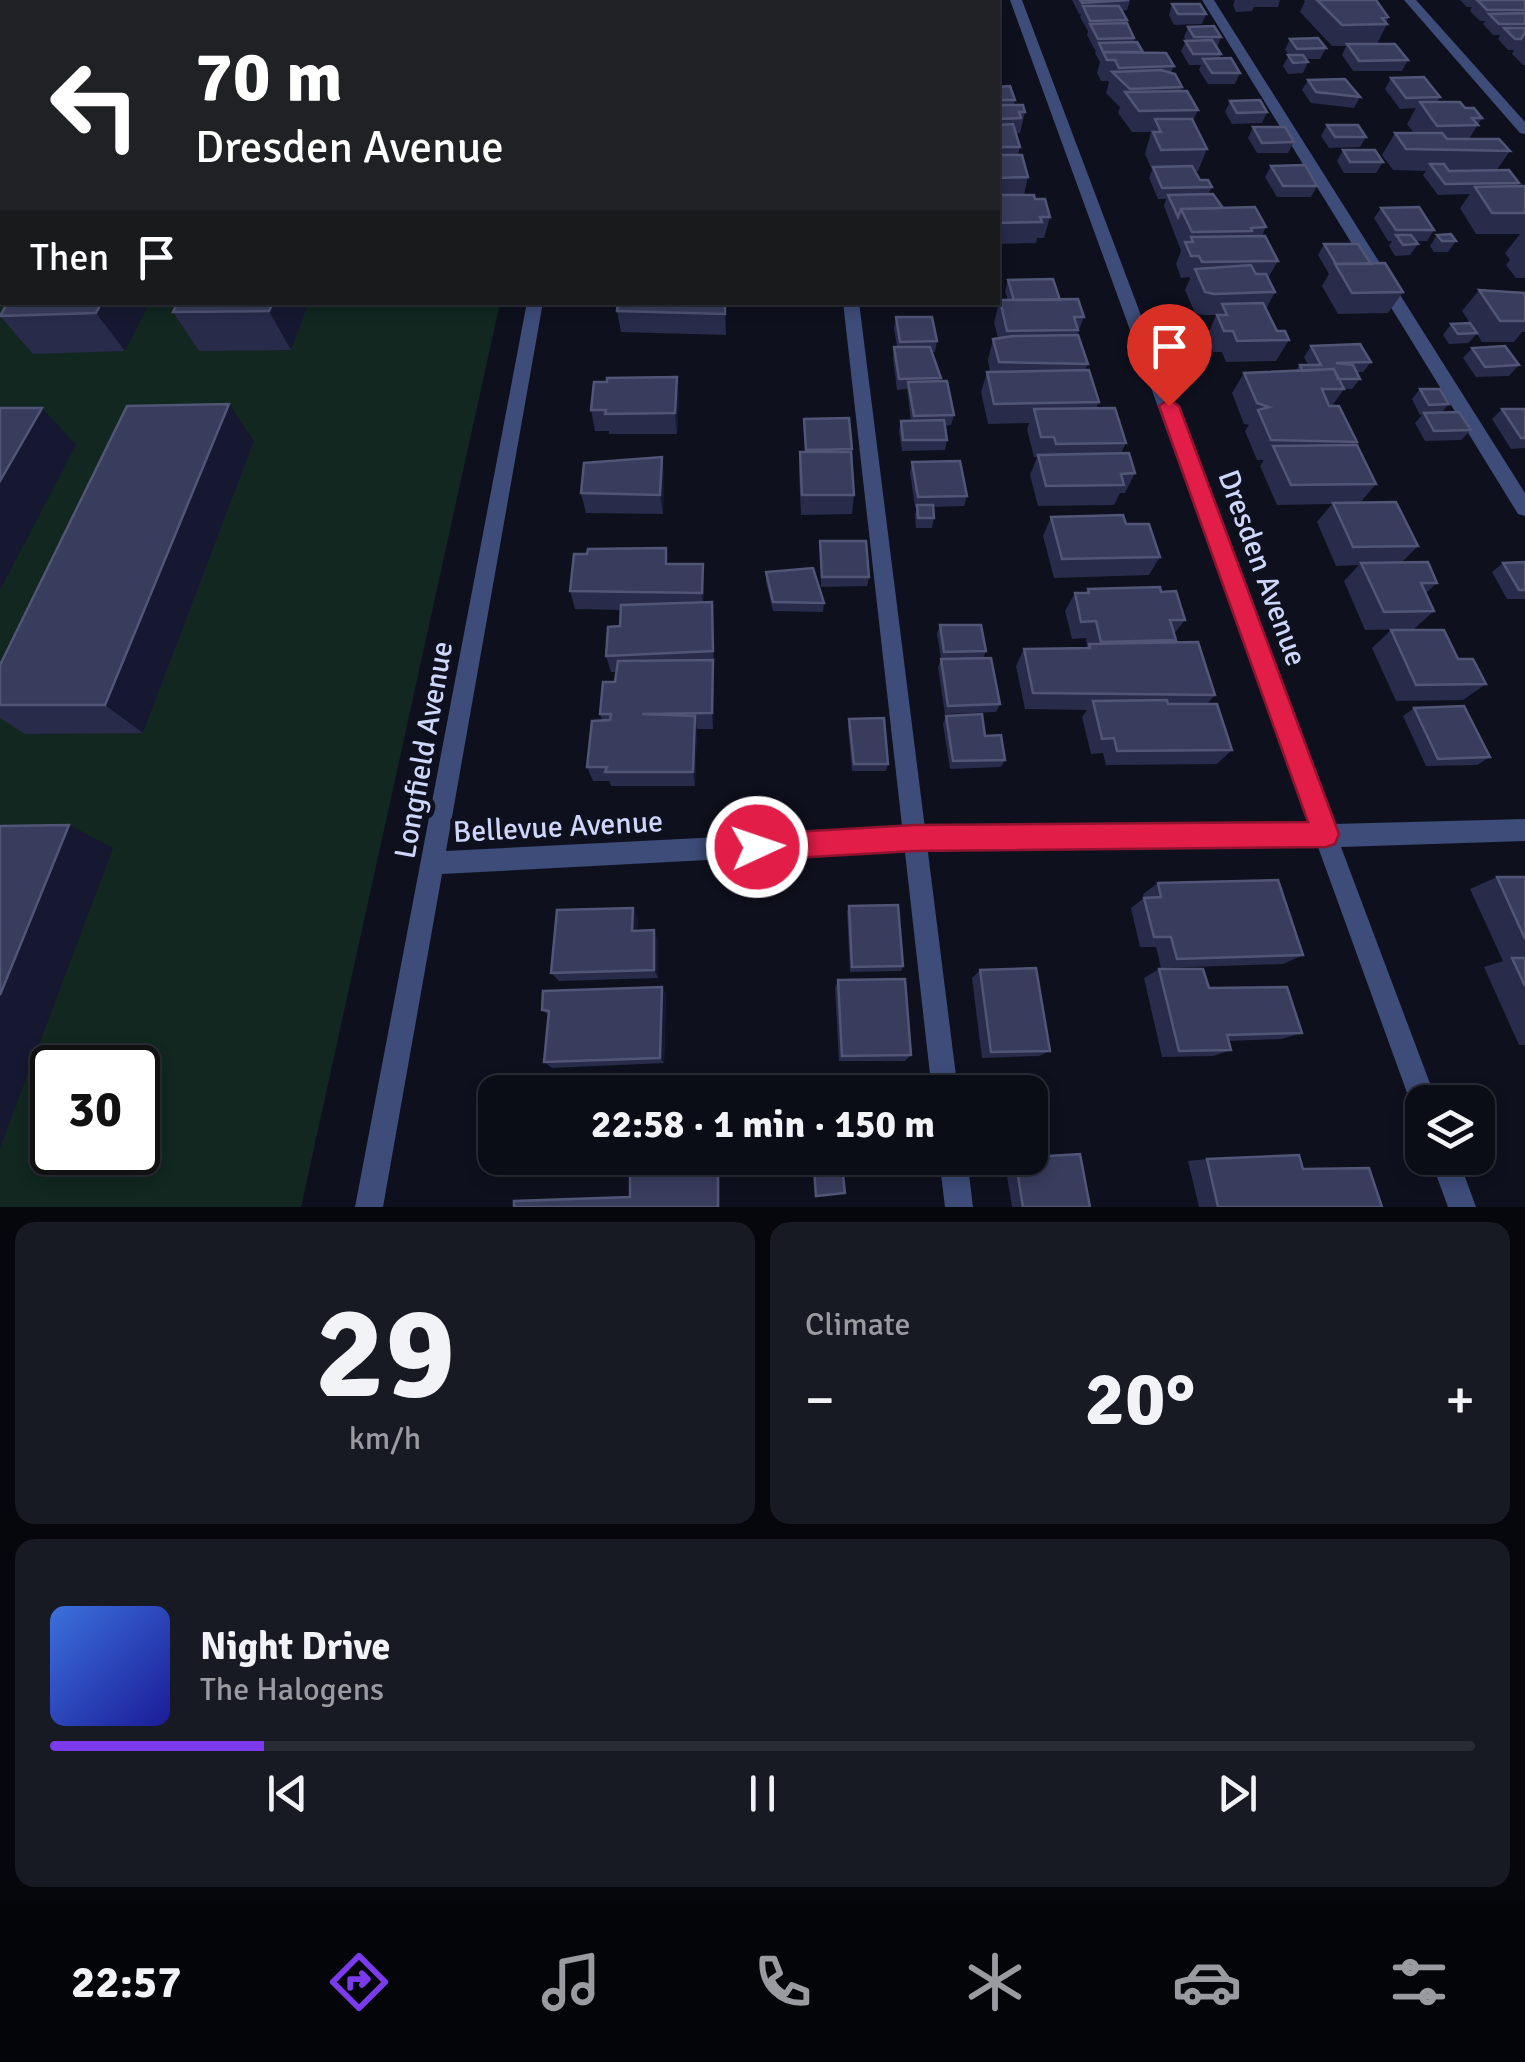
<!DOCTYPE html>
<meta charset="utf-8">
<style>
:root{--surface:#0a0c16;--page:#181a23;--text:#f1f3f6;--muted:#999ba1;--line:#2a2c35;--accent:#7c3aed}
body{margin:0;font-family:Signika,sans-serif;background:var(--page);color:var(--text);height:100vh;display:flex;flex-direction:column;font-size:38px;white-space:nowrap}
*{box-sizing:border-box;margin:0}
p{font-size:32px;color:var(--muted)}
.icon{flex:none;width:55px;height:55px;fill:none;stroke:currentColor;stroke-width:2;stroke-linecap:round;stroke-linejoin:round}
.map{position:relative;height:1207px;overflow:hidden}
.sheet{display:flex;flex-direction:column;gap:15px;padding:15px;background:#06070c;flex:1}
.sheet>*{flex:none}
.top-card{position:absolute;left:0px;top:0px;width:1000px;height:305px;box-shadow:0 5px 15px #0003,0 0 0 2px var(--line);background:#202124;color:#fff;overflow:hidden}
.fabs{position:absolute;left:1405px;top:1085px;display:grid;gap:20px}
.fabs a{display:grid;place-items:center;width:90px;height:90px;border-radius:20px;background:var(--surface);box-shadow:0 5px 15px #0003,0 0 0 2px var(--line);font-size:50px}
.speed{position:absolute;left:30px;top:1045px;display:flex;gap:20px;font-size:50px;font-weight:700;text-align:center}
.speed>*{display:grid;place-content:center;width:130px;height:130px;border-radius:50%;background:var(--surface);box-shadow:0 5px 15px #0003,0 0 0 2px var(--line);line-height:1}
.speed .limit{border:5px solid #111;border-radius:15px;background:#fff;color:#111}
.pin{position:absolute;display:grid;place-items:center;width:85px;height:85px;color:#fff;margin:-102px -42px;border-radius:50% 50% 50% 0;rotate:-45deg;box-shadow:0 0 10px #0007}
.pin .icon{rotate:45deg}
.me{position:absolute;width:110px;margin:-55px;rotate:87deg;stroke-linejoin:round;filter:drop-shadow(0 0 8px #0008)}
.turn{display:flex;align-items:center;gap:35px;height:210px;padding:0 30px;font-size:45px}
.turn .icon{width:130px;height:130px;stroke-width:2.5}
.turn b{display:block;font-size:70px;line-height:85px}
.then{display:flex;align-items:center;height:95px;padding:0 30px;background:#0003;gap:20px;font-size:38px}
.big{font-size:75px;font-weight:800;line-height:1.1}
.sheet .widget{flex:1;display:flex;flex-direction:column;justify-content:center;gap:15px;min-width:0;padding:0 35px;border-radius:20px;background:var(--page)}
.sheet .dial{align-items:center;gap:0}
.dial b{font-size:130px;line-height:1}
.song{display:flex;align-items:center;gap:30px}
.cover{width:120px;height:120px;border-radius:15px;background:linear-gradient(135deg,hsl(220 70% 55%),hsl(240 70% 35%))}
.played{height:10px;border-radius:5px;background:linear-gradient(90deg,var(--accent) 15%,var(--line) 15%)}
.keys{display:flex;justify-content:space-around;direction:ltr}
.heat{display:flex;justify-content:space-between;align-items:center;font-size:55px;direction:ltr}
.sheet .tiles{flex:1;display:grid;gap:15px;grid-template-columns:1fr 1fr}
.widget:last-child{grid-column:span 2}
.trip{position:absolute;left:478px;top:1075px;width:570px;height:100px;border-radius:20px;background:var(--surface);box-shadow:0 5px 15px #0003,0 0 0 2px var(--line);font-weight:800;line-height:100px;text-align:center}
.menu{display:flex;height:160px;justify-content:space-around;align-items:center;background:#040509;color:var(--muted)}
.menu .icon{width:70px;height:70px}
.menu .on{color:var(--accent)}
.menu b{font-size:45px;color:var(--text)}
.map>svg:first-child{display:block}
.green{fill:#112720;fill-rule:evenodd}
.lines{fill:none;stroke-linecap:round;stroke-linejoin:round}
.lane{fill:#3d4c79;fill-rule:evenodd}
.street{fill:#3d4c79;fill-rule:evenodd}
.wall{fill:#282b4a}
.shaded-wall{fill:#161831}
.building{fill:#393d5d;stroke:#515576;stroke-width:2.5}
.route{fill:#e11d48;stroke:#92132f;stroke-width:2.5}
.labels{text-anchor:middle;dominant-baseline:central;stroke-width:10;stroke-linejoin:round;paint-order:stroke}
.street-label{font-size:30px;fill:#ced6fb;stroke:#0e101e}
</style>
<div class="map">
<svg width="1525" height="1207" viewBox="0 0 1525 1207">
<rect width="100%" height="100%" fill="#0e101e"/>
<path class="green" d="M0 0H574L2 2V302L500 303 301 1207H0ZM52 1068H138V1152H52Z"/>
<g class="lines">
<path class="lane" d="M808 0H820L821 2H810Z
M1202 0H1214L1525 493V516L1518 514Z
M843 302H859L958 1092H932Z
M939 1158H967L973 1207H945Z"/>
<path class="street" d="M1010 0H1022L1333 824 1525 819V841L1341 847 1437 1102H1422V1115L1414 1112 1318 847 919 849 442 874 383 1207H355L527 302H543L446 851 919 827 1310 825Z
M1404 0H1416L1525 122V134L1520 133Z
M1430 1158H1458L1476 1207H1448Z"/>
</g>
<path class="wall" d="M0 0H77L75 2H2V80H0Z
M1072 0H1130L1127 10 1122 11 1127 20 1126 23 1134 38 1133 42 1143 52 1174 66 1171 73 1182 87 1181 91 1198 110 1193 121 1207 149 1198 171H1195L1200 180 1212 187 1208 194 1223 208 1266 227 1262 236 1278 261 1268 278 1275 292 1266 309 1277 331 1289 340 1276 361 1226 362 1222 352H1213L1207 337 1216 315H1203L1195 313 1185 290 1190 279 1189 277 1181 278 1176 264 1181 251 1164 206 1166 199H1158L1149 178 1152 170 1145 154 1151 132H1132L1118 113 1120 107 1106 93 1109 82 1108 81H1101L1097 73 1100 62 1095 53 1096 50H1095L1087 35 1088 31 1080 17 1081 14H1079Z
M1235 0H1280L1278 7H1254L1252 11 1236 12 1233 5Z
M1303 0H1376L1388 17 1386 23 1387 24 1377 44 1408 60 1402 71H1353L1342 55 1346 46H1332L1300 12 1305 1Z
M1460 0H1525V65H1523L1512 54 1514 50H1508L1498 39 1500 35H1493L1483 24 1485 21H1480L1470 11 1472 7H1467Z
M1172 4 1206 14 1202 24 1174 25 1169 15Z
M1188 27 1221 37 1217 48 1221 54 1219 59 1240 73 1235 84H1208L1199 70 1201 65H1189L1181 51 1186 41 1184 37Z
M1290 39 1326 48 1320 59H1306L1308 62 1303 73 1288 74 1283 66 1289 55 1285 50Z
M1391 78 1440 97 1437 102 1465 108 1482 118 1469 139 1510 151 1496 171 1519 183 1517 186H1525V278H1516L1506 265 1510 260 1505 253 1520 234H1476L1460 208 1470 194 1438 195 1423 175 1426 171 1393 170 1382 155 1395 133H1414L1407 124 1416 108 1400 109 1385 89Z
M1308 80 1360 97 1354 108 1311 103 1302 90Z
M998 87 1015 100 1014 105 1025 112 1020 133H1017V136L1020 147 1018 155 1028 177 1024 195 1035 199 1050 217 1044 238H1037L1036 243 998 244Z
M1230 101 1267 112 1262 123 1232 124 1225 112Z
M1327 125 1366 137 1360 147 1329 148 1321 136Z
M1253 127 1294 142 1288 153H1257L1248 138Z
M1343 150 1383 162 1376 173H1344L1337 161Z
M1271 166 1317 186 1311 197H1277L1265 177Z
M1381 208 1434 230 1427 241H1415L1418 244 1410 255 1395 256 1389 246 1392 241H1388L1374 218Z
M1437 235 1456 241 1448 252H1434L1430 246Z
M1324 244 1371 264 1403 292 1388 313 1338 314 1322 286 1329 274 1318 255Z
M1008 280 1060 300 1084 317 1077 335 1088 364 1085 370 1099 402 1096 408 1126 443 1121 453 1135 473 1125 493H1120L1114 505 1038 506 1030 475 1037 457H1034L1027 429 1029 423 988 424 981 392 987 372H990L988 360 993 339 998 338 994 322 1000 300H1008L1005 291Z
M1479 290 1525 293V332H1522L1514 342H1482L1477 334 1468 343 1449 344 1443 335 1451 324 1470 323 1462 311Z
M8 302H150L125 351 33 354 0 316Z
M178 302H309L291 350 199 351 173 312Z
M725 302 726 335 621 332 617 311Z
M746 302H781V306H746Z
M896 317 937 341 935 352H931L941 378 940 381 954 415 951 425 945 426 947 440 945 450 902 451 899 431 901 421H911L907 389 897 390 893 358 894 347H897L894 328Z
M1311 346 1371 362 1363 372H1357L1360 379 1352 389H1344L1332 406 1357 442 1355 445 1376 484 1360 503 1418 546 1401 563 1437 583 1426 593 1434 611 1414 629 1365 630 1344 581 1359 565 1336 566 1317 522 1332 504 1277 505 1260 466 1264 460H1257L1245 431 1249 425 1244 424 1232 393 1244 373 1295 371 1300 365H1308L1304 357Z
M1472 348 1519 365 1509 376 1476 377 1463 358Z
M677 377 679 398 677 434H609V431H595L591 410Z
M1420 389 1449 404 1442 412 1471 430 1461 440 1425 441 1415 423 1422 415H1420L1412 399Z
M1502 409H1525V448L1511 449 1492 419Z
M804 419 852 449 854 495 852 514 801 515 799 472 800 452H805Z
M254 441 143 733 25 734 0 718V665Z
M662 457 664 477 663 514 586 513 581 493Z
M912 462 967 496 964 506 933 507 934 518 932 528H916L915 515 917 507H915L910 472Z
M1051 517 1126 524 1160 557 1149 575 1054 578 1043 536Z
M820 541 869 577 867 586 821 587Z
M1525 562V599H1507L1492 572 1503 563Z
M668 564H703L704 602H712L714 668 713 729H697L695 786H611L609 781H593L587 767 602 720 600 714 615 682 616 672H611L606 656 620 626 621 610 575 609 570 591Z
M766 572 824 603 823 612 773 611 766 582Z
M1088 589 1161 592 1185 620 1174 634 1176 640 1174 643 1215 695 1207 704 1232 750 1217 764 1106 765 1103 753 1091 754 1082 717 1087 710 1025 709 1016 666 1024 649 1087 648 1086 638 1072 639 1065 611 1075 593H1085Z
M940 625 986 651 983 658 1000 704 996 712 945 714 938 667 941 659 937 634Z
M1391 630 1458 659 1486 684 1463 700 1396 701 1372 648Z
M1414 708 1490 757 1477 765 1426 766 1403 716Z
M946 716 985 736 1005 760 1001 767 950 769 943 724Z
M849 719 888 764 886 771H852L848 727Z
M1497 877H1525V1045H1519L1484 967 1503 961 1470 889Z
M1158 883 1303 955 1283 964 1161 968 1156 947H1140L1131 908 1144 898 1143 894Z
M849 906 903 966 901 971 850 972 847 911Z
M638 918 637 930 658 940V978L559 981 551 973Z
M1159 969 1209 988 1302 1033 1281 1039 1229 1041 1231 1050 1213 1056 1162 1057 1144 978Z
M980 970 1050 1051 1039 1056 982 1058 972 978Z
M838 980 911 1055 905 1061H839L835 988Z
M662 987 666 995 664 1063 552 1068 544 1062 549 1015 542 1010Z
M535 1158H690V1163L544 1169 534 1168Z
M1004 1158H1030L1090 1207H1012Z
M1207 1159 1303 1169 1382 1207H1199L1188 1161Z"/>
<path class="shaded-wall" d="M34 0H77L75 2H32Z
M157 0H192L190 2H155Z
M278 0H306L305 2H277Z
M401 0H421L420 2H400Z
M2 37V65L0 61V40Z
M2 204V288L0 292V207Z
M102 302H150L125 351 96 313Z
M273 302H309L291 350 269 311Z
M677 377 679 398 677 434 675 413Z
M229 404 254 441 143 733 105 705Z
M42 408 76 445 0 590V481Z
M662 457 664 477 663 514 660 495Z
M703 564 704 583V611L702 593Z
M713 660 714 677 713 729 712 713Z
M695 716 697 731 695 786 693 772Z
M69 825 113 848 0 1148V995Z
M633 908 638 918 636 940 632 931Z
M654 930 658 940V978L654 970Z
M662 987 666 995 664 1063 660 1058Z
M653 1077 657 1081V1092H653Z
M718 1170 720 1171V1207H718Z"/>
<path class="building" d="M0 0H34L32 2H2V37L0 40Z
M93 0H157L155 2H91Z
M215 0H278L277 2H214Z
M337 0H401L400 2H335Z
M650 0H724V2H650Z
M839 0H869L870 2H839Z
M906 0H981L982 2H907Z
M1080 0H1129L1082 3Z
M1317 0H1376L1388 17 1382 18 1387 24 1342 25Z
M1477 0H1525V10H1487Z
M1172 4H1200L1206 14H1178Z
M1083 6H1119L1127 20 1090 21Z
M1525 13V24H1499L1489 14Z
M1127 23 1134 38 1098 39 1090 24Z
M1214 26 1221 37H1194L1188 27Z
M1504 28H1525V33L1521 39H1515Z
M1318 38 1326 48 1297 49 1290 39Z
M1212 40 1221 54H1193L1185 41Z
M1137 42 1143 52H1103L1099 43Z
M1347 44H1395L1408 60 1359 61Z
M1103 52 1166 53 1174 66 1119 68 1115 60H1107Z
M1288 55H1303L1308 62 1293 63Z
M1231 58 1240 73H1212L1203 59Z
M1161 70 1175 74 1182 87 1130 89 1112 72Z
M1424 77 1440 97 1406 98 1391 78Z
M1345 79 1360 97 1316 92 1308 80Z
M1010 86 1015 100H998V87Z
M1187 91 1198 110 1139 111 1125 92Z
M2 98V204L0 207V101Z
M1260 100 1267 112 1237 113 1230 101Z
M1420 102H1460L1465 108H1474L1482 118H1472L1478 125 1437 126Z
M998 105H1023L1025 112H1019L1021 118 998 119Z
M1155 119H1192L1207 149 1161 150 1153 132H1161Z
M1013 124 1020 147H998V125Z
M1327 125H1358L1366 137H1335Z
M1253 127H1285L1294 142 1262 143Z
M1395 133H1442L1447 139H1499L1510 151 1406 149Z
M1343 150H1375L1383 162H1350Z
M998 155H1022L1028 177 998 178Z
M1430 164H1444L1449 171 1509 170 1519 183 1445 184Z
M1305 165 1317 186H1283L1271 166Z
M1192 166 1200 180H1208L1212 187 1162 188 1153 167Z
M1525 186V213H1492L1475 187Z
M1213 194 1223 208 1181 209 1178 217 1168 195Z
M998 195H1034L1035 199H1045L1050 217H1040L1042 222 998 223Z
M1255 207 1266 227 1251 228 1252 231 1192 232 1181 209Z
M1419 207 1434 230H1396L1381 208Z
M1451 234 1456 241H1442L1437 235Z
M1396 235H1411L1418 244 1403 245Z
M1265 236 1278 261 1202 262 1199 256H1191L1185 242H1193L1191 237Z
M1324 244H1358L1371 264H1336Z
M1385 263 1403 292 1352 293 1335 264Z
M1251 265 1256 274H1266L1275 292 1214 294 1205 292 1195 269Z
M1053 279 1060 300H1014L1008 280Z
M1479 290 1525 293V321H1500Z
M1078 299 1084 317H1074L1078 330 1007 331 1000 300Z
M8 302H102L96 313 0 316Z
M178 302H273L269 311 173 312Z
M618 302H725V314L617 311Z
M1263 303 1277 331H1285L1289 340 1237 341 1233 331H1224L1217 315H1227L1222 304Z
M896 317H932L937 341 900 342Z
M1470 323 1477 333 1458 334 1451 324Z
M1078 335 1088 364 999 362 993 339 1013 336Z
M1360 344 1371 362 1336 363 1353 365 1360 379H1338L1334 369 1302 371 1300 365H1321L1311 346Z
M1505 346 1519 365 1485 367 1472 348Z
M894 347H930L941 378 899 379Z
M1334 369 1344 389H1322L1329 406H1339L1357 442 1271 440 1258 410 1269 407 1257 403 1244 373Z
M1089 370 1099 402 994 404 987 372Z
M677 377 675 413 605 414 606 410H591L594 382H607V378Z
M947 381 954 415 914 416 908 382Z
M1420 389H1440L1449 404 1429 405Z
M229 404 105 705H0V665L127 406Z
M0 408H42L0 481Z
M1115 408 1126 443 1056 444 1054 437H1041L1034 409Z
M1502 409H1525V438H1521Z
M1459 412 1471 430 1434 431 1424 413Z
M849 418 852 449 806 450 804 419Z
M944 420 947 440H903L901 421Z
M1357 445 1376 484 1291 485 1273 446Z
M800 452H851L854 495H802Z
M1129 453 1135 473 1121 474 1124 485 1046 486 1038 455Z
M662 457 660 495 581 493 584 463Z
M960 461 967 496 918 497 912 462Z
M1396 502 1418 546 1353 547 1333 503Z
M917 505H933L934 518H918Z
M1123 515 1126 524H1149L1160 557 1062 559 1051 517Z
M820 541H866L869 577H822Z
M666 548V564H703L702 593 570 591 574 554H587L588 549Z
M1428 562 1437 583H1421L1434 611 1384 612 1361 563Z
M1525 562V590H1519L1503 563Z
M813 568 824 603 773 602 766 572Z
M1160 587 1161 592 1176 591 1185 620H1170L1176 640 1101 642 1096 621 1081 622 1075 593H1089L1088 589Z
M712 602 713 651 606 656 608 627 620 626 621 605Z
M940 625H981L986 651 944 652Z
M1391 630H1444L1458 659H1473L1486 684 1416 685Z
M1198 642 1215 695 1033 693 1024 649 1090 648 1089 644Z
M991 658 1000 704 948 706 941 659Z
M713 660 712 713 642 714 695 716 693 772H605L607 767H587L592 721 610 720 611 714H600L603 682H615L618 661Z
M1167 700 1168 704H1217L1232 750 1117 751 1114 738 1102 739 1093 701Z
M1464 706 1490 757 1438 759 1414 708Z
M982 714 985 736 1001 735 1005 760 953 761 946 716Z
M884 718 888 764H854L849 719Z
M69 825 0 995V826Z
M1497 877H1525V939Z
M1278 880 1303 955 1177 959 1171 937H1154L1144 898 1161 897 1158 883Z
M898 905 903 966 852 967 849 906Z
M633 908 632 931 654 930V970L551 973 557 910Z
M1512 958H1525V986Z
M1036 968 1050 1051 991 1052 980 970Z
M1159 969H1203L1209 988 1287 987 1302 1033 1227 1035 1231 1050 1179 1051Z
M905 979 911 1055 842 1056 838 980Z
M662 987 660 1058 544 1062 549 1011 542 1010 543 991Z
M653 1077V1092H541L542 1081Z
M1080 1154 1090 1207H1023L1015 1158Z
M1299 1155 1303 1169 1369 1168 1382 1207H1218L1207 1159Z
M535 1158H687V1162L534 1168Z
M842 1166 845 1193 816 1196 814 1169Z
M718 1170V1207H514V1201L630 1197V1173Z"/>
<path class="route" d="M1169 399 1179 406 1339 834 1335 844 1326 847 915 851 757 860 748 856 744 847 748 837 757 834 915 825 1308 822 1159 406Z"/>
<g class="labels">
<g class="street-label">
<text transform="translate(1262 568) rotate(70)">Dresden Avenue</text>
<text transform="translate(424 750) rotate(-80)">Longfield Avenue</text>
<text transform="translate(558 827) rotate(-3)">Bellevue Avenue</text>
</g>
</g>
</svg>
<div class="fabs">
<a><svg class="icon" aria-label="layers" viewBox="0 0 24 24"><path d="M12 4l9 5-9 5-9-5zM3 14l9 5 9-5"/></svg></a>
</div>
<div class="speed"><div class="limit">30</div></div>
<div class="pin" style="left:1169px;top:406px;background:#d93025"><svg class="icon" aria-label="arrive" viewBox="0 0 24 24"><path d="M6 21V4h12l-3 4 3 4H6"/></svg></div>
<svg class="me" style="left:757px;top:847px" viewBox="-20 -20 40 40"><circle r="17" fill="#e11d48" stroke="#fff" stroke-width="3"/><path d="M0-11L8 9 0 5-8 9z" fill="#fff"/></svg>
<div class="trip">22:58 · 1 min · 150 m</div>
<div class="top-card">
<div class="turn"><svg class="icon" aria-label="left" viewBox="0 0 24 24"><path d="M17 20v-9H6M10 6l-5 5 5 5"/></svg><div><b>70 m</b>Dresden Avenue</div></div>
<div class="then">Then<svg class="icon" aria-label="arrive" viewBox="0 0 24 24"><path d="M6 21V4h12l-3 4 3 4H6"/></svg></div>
</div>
</div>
<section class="sheet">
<div class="tiles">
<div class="widget dial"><b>29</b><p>km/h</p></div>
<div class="widget"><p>Climate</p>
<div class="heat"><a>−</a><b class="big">20°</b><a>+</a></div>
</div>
<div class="widget">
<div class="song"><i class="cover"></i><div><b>Night Drive</b><p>The Halogens</p></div></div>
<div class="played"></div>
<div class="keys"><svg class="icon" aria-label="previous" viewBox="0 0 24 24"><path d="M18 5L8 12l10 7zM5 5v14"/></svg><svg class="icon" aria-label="pause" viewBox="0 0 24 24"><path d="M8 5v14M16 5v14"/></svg><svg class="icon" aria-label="next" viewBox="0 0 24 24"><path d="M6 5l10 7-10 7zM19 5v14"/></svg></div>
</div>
</div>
</section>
<nav class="menu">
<b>22:57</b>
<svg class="icon on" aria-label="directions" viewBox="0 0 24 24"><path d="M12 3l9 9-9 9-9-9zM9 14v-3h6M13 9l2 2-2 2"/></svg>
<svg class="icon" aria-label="music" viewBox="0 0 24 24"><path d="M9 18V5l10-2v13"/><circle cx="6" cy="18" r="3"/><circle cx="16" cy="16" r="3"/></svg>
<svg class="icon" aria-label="phone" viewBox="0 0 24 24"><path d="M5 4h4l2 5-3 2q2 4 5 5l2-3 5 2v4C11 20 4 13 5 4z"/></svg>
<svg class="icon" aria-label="climate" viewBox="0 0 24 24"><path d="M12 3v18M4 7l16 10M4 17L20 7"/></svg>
<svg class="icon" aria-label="car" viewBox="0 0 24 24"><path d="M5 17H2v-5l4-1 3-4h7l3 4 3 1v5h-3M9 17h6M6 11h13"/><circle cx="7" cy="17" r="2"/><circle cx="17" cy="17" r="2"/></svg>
<svg class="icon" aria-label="filters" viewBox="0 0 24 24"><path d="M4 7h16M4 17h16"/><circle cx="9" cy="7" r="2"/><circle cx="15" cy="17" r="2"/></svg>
</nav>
